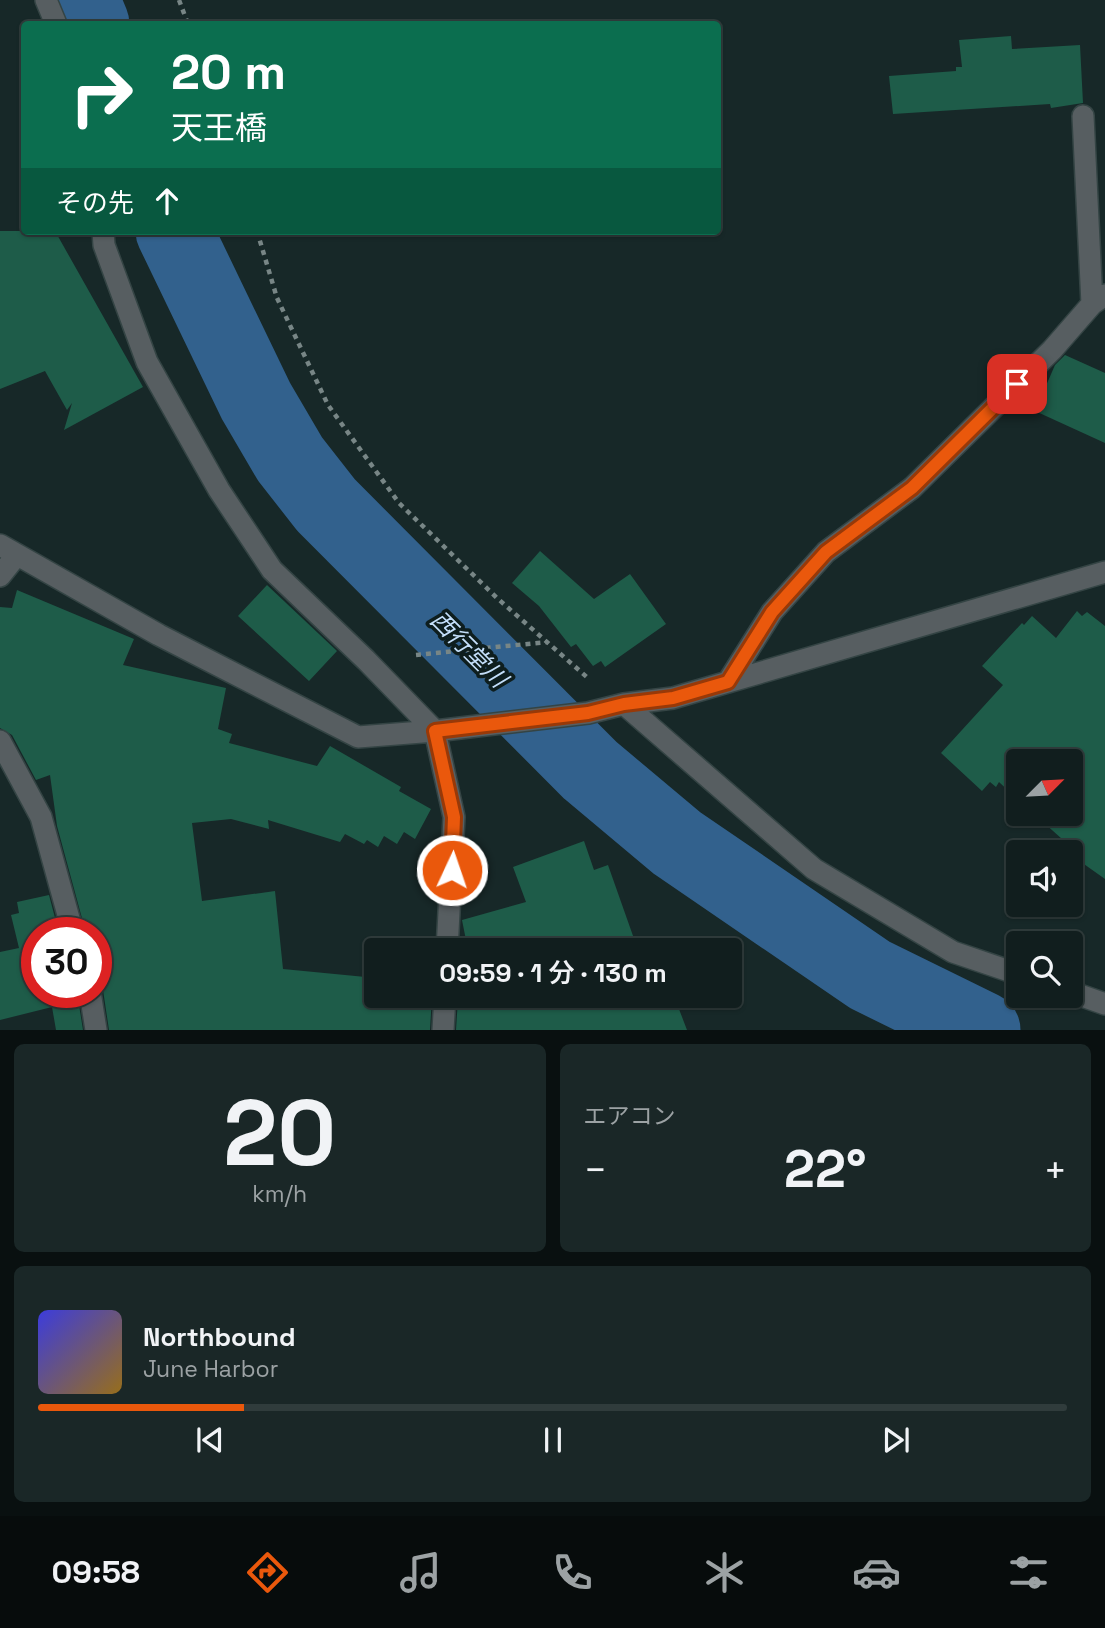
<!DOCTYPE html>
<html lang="ja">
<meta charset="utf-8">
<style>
:root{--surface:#111e1e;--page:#1a2727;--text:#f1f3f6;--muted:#9ca2a4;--line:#303c3c;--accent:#ea580c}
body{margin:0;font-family:"Space Grotesk","Noto Sans JP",sans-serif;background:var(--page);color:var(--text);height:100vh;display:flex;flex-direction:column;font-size:26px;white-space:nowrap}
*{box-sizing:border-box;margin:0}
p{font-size:23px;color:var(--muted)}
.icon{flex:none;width:38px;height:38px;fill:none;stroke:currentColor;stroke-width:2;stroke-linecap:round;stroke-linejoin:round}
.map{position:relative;height:1030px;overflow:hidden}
.sheet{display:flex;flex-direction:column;gap:14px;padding:14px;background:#091010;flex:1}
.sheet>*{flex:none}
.banner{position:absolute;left:21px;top:21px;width:700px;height:214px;border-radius:7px;box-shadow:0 2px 5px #0004,0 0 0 2px var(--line);background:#0b6e4f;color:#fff;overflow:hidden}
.needle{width:46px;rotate:66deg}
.fabs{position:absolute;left:1006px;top:749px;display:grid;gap:14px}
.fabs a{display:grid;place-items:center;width:77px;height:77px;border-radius:7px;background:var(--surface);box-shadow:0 2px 5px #0004,0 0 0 2px var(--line);font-size:35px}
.speed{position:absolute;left:21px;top:917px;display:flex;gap:14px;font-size:35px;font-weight:700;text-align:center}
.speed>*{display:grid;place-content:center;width:91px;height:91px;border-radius:50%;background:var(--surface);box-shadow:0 2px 5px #0004,0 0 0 2px var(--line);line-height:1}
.speed .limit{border:10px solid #d22;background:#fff;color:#111}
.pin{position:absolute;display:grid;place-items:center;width:60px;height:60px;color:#fff;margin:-30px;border-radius:14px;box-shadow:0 4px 10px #0006}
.me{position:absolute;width:77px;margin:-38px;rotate:3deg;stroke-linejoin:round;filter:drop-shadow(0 0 5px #0008)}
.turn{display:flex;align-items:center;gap:24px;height:147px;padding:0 35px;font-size:32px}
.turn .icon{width:91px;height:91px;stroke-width:2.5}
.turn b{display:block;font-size:49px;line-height:60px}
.then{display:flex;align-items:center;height:66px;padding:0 35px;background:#0003;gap:14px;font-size:26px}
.big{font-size:52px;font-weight:600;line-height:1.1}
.sheet .tile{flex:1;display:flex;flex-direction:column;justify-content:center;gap:10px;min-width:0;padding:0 24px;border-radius:10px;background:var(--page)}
.sheet .dial{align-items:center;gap:0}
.dial b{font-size:91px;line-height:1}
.song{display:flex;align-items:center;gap:21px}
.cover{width:84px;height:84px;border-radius:10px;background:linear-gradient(135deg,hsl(240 70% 55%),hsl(40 70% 35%))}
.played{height:7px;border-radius:4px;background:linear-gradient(90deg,var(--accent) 20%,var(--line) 20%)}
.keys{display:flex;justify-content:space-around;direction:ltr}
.heat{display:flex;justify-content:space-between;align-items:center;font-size:38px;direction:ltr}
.sheet .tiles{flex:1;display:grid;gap:14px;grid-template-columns:1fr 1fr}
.tile:last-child{grid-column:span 2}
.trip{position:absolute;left:364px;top:938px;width:378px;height:70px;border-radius:7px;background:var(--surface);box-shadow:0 2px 5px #0004,0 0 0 2px var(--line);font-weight:600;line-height:70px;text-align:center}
.tab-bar{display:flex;height:112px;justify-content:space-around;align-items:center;background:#070c0c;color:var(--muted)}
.tab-bar .icon{width:49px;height:49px}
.tab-bar .active{color:var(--accent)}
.tab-bar b{font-size:32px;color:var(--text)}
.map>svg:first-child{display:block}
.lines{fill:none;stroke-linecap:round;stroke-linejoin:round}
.river{stroke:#32618d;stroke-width:77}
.building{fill:#1e5c49}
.street-casing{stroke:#344444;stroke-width:24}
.path{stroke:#788686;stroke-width:4.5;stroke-dasharray:5 5;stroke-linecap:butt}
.street{stroke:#575e61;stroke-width:21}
.path-bridge{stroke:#788686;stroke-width:4.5;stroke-dasharray:5 5;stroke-linecap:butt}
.route-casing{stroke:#983908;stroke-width:18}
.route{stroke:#ea580c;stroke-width:12}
.labels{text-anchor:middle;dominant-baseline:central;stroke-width:7;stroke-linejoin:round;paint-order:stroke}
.water-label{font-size:24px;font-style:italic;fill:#c4dffa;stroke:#0e1e1e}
</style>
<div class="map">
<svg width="1105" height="1030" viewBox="0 0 1105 1030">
<rect width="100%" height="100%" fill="#172828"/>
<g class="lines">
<path class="river" d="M81 0 91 24
M174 231 256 401 290 459 326 505 590 770 677 843 870 975 982 1030"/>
</g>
<path class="building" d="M1011 36 1012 49 1080 45 1083 103 1051 108 1050 104 893 114 889 76 956 71V67H962L959 40Z
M0 231H55L143 387 64 430 72 403 67 410 45 371 0 389Z
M1065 355 1105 373V443L1035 411 1055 365Z
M540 551 594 599 630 574 666 624 605 667 601 661 593 666 576 644 571 647 539 606 512 583Z
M267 585 337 651 309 681 238 616Z
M17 590 134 639 123 665 226 688 218 729 232 734 229 743 317 766 330 746 401 787 399 791 431 809 415 839 404 832 397 844 384 836 378 847 367 840 364 844 345 834 340 842 268 820 269 829 231 819 192 823 202 901 275 891 283 969 376 978V996H432L430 1030H109L103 990 96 981V933H86L57 826 50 775 36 780 12 735 0 728V607L12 608Z
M1077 611 1082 616 1087 612 1105 626V879L1057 845 1062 839 1034 814H1071V761H1018V800L999 782 996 787 990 782 982 791 941 753 1003 685 982 666 1022 623 1024 625 1032 616 1056 638Z
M584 841 594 870 608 865 638 950H468L462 920 526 902 513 867Z
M49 895 59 933H37V992H77L83 1030H56L52 1007 0 1020V952L19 948 11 915 19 913 17 902Z
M481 996H674L687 1030H456L458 999 483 1001Z"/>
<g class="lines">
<g class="street-casing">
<path id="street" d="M46 0 56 24
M1083 116 1092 304
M103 231 104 245 147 362 219 490 272 570 366 660 435 731 454 817 447 950
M0 545 159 635 358 737 435 731 588 713 624 704 673 698 1105 572
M0 576 16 556
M728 682 772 612 826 552 912 488 1052 350 1092 304 1105 295
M624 704 814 869 953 952 1018 974
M0 741 41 817 73 933
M90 992 96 1030
M1071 992 1105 1004
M443 1030 445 996"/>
</g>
<path class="path" d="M179 0 188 24
M257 231 277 298 328 405 399 503 497 598 589 679"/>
<use href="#street" class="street"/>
<path class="path-bridge" d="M416 655 547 642"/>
</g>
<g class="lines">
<g class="route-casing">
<path id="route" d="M452 870 454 817 435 731 588 713 624 704 673 698 728 682 772 612 826 552 912 488 1017 384"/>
</g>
<use href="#route" class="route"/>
</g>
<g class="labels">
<g class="water-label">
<text transform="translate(469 649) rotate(45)">西行堂川</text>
</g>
</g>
</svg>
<div class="fabs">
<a><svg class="needle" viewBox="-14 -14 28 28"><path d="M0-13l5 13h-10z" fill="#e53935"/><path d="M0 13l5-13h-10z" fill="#9ca2a4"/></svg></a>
<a><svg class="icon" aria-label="sound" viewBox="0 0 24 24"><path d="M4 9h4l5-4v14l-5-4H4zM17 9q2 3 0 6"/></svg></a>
<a><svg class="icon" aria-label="search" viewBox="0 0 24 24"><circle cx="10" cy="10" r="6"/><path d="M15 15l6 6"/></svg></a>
</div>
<div class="speed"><div class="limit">30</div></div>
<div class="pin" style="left:1017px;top:384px;background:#d93025"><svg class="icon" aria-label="arrive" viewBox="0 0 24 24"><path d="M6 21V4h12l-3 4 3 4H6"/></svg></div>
<svg class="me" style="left:452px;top:870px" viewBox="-20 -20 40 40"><circle r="17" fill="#ea580c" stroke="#fff" stroke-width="3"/><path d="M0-11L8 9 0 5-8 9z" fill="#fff"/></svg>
<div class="trip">09:59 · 1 分 · 130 m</div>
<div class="banner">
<div class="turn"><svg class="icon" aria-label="right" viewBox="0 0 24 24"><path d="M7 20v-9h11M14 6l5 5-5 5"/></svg><div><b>20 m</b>天王橋</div></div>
<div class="then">その先<svg class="icon" aria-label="ahead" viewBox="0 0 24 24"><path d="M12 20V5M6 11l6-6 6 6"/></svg></div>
</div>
</div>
<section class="sheet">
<div class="tiles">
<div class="tile dial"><b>20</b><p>km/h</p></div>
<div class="tile"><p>エアコン</p>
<div class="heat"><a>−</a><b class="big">22°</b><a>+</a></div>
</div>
<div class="tile">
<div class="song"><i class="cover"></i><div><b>Northbound</b><p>June Harbor</p></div></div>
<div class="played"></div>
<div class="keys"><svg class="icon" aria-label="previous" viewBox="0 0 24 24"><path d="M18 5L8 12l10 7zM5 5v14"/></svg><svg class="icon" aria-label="pause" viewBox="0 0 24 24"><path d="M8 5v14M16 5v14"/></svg><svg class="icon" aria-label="next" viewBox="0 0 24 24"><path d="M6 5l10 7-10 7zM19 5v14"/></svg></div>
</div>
</div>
</section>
<nav class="tab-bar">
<b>09:58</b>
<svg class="icon active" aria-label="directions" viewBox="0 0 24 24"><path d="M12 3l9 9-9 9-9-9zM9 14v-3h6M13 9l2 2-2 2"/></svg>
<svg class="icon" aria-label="music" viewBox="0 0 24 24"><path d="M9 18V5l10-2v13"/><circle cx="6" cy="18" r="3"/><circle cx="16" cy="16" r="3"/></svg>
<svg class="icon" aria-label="phone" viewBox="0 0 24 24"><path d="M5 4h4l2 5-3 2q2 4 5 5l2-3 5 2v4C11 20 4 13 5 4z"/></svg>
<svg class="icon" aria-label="climate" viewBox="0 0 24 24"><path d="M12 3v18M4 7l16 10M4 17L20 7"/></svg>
<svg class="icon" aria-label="car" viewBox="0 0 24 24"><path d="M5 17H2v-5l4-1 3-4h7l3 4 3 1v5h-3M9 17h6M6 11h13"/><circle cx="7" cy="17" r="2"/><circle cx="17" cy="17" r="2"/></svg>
<svg class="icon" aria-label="filters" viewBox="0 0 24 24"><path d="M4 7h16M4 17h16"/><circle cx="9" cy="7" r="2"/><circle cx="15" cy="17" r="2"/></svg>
</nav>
